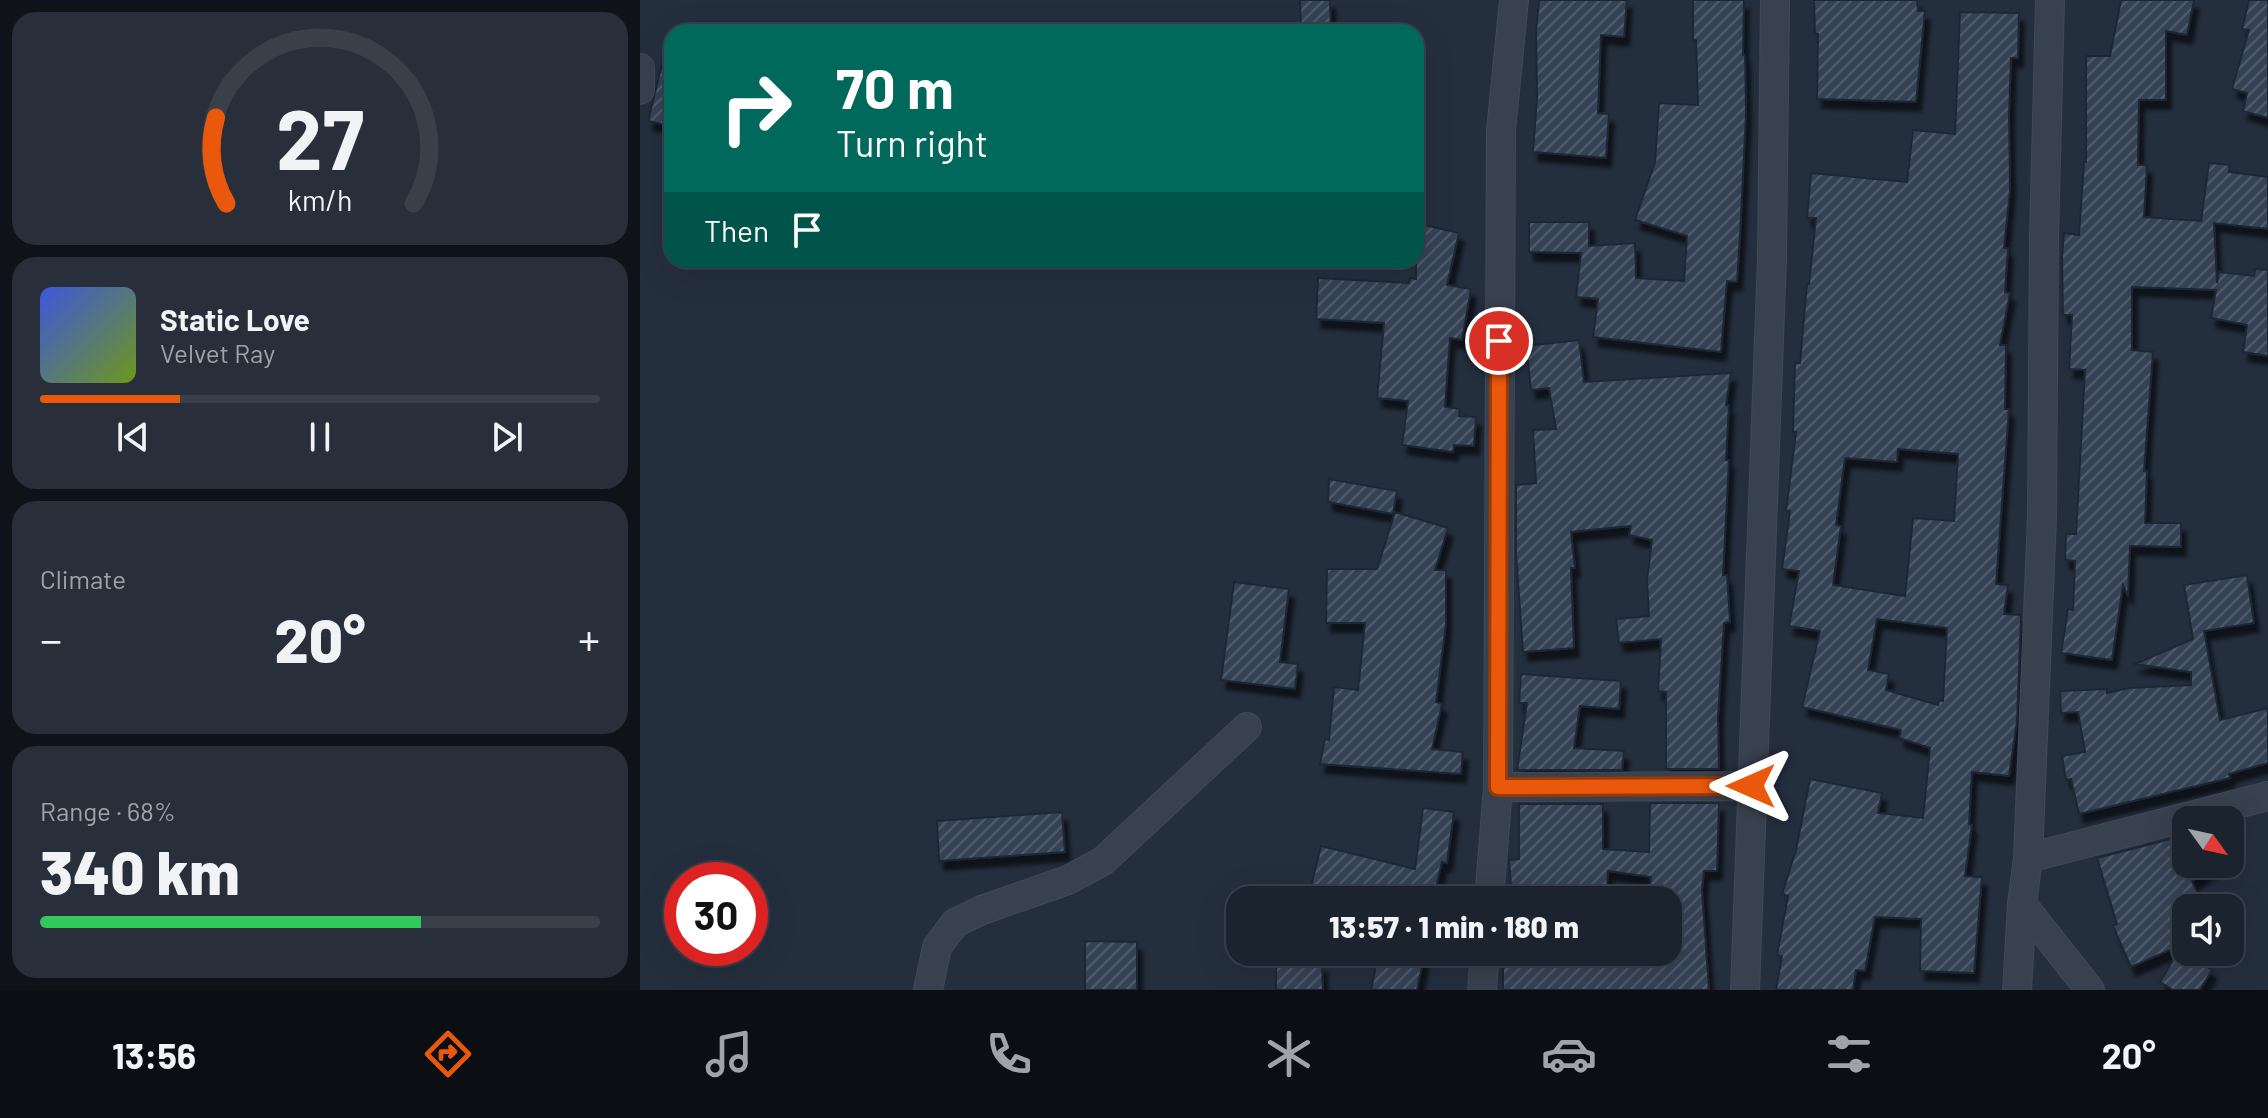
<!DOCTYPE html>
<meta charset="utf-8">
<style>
:root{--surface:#1b232e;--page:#282f3a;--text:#f1f3f6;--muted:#a0a4aa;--line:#39404a;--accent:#ea580c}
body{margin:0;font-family:Barlow,sans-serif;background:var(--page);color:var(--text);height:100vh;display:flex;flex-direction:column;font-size:30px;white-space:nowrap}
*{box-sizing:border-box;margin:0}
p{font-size:26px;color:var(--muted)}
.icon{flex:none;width:44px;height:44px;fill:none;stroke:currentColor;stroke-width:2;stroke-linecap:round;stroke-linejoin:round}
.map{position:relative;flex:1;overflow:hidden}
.drawer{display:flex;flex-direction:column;gap:12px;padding:12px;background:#0f1319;width:640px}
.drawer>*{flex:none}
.guide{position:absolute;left:24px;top:24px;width:760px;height:244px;border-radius:24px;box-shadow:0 8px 32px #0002,0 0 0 2px var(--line);background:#00695c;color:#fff;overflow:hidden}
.needle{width:52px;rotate:123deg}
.fabs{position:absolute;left:1532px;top:806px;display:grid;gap:16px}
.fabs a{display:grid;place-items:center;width:72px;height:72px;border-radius:16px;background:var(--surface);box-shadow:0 8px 32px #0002,0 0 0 2px var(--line);font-size:40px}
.speed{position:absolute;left:24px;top:862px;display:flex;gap:16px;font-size:40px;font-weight:700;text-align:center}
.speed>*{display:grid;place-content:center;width:104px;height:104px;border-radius:50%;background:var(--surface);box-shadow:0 8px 32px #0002,0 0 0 2px var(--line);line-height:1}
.speed .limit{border:12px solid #d22;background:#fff;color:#111}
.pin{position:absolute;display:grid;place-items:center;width:68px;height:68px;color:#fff;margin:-34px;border:4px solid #fff;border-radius:50%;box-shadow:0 2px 8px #0007}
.me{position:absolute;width:88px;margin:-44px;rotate:270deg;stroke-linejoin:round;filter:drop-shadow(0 0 6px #0008)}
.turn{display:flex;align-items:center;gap:28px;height:168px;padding:0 40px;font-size:36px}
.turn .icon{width:104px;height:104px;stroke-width:2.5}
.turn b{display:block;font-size:56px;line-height:68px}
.then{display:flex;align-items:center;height:76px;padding:0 40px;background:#0003;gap:16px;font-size:30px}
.big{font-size:60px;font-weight:800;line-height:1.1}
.drawer .widget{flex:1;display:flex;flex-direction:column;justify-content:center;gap:12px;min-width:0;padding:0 28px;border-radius:24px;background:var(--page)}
.drawer .dial{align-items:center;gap:0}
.dial svg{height:208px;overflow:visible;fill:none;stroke:var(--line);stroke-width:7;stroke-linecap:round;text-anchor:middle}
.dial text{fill:var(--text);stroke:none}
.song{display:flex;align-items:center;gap:24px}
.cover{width:96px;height:96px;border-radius:12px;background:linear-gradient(135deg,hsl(230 70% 55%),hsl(80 70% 35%))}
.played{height:8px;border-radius:4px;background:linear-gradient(90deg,var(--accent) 25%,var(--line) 25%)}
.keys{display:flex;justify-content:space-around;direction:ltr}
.heat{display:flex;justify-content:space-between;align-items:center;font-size:44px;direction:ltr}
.charge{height:12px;border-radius:6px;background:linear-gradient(90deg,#34c759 68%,var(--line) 0)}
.trip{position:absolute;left:586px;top:886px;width:456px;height:80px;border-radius:24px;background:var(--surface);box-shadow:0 8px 32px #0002,0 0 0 2px var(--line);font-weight:800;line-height:80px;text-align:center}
.dock{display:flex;height:128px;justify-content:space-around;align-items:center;background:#0b0e12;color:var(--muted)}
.dock .icon{width:56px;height:56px}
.dock .selected{color:var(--accent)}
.dock b{font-size:36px;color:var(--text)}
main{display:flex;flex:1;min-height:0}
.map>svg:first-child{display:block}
.building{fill:url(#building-hatch);stroke:#1f2835;stroke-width:2;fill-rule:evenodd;filter:url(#shadow)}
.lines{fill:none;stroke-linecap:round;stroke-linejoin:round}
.street-casing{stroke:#414a57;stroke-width:30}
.street{stroke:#38414e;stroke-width:28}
.route-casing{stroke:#983908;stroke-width:20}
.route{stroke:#ea580c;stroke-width:14}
</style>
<main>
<section class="drawer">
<div class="widget dial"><svg viewBox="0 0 100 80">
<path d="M14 69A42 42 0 1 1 86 69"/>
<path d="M14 69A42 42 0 0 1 10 36" stroke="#ea580c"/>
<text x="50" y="56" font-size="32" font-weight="700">27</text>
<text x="50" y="72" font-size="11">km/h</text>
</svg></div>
<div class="widget">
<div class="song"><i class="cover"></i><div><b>Static Love</b><p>Velvet Ray</p></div></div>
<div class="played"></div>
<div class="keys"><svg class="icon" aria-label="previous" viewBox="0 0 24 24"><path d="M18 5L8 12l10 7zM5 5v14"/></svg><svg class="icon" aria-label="pause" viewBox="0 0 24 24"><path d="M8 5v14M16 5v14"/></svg><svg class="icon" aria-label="next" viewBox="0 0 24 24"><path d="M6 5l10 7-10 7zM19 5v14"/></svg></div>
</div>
<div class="widget"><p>Climate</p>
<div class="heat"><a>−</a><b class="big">20°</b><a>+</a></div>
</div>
<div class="widget"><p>Range · 68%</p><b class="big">340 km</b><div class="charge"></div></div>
</section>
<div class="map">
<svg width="1628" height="990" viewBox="0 0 1628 990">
<defs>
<pattern id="building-hatch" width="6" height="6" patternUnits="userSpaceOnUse" patternTransform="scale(2)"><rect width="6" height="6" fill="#364354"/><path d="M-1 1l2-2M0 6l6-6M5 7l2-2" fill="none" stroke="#515c6b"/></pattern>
<filter id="shadow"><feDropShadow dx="5" dy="9" stdDeviation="2" flood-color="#0009"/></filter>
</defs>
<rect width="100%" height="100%" fill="#242f3e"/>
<path class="building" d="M660 0H690L691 32H661Z
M899 0H987L984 37 961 35 958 113 969 114 966 158 893 152 897 97 896 32Z
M1053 0H1104L1103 55H1105L1106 113 1100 236 1097 282 1087 281 1081 352 953 337 958 299 936 297 941 253 889 252V222H949V246L995 243 996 278 1044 281 1047 236 995 220 1015 162 1019 103 1058 105 1056 40H1053Z
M1174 0H1277L1278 11H1285L1276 102 1177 99 1178 34H1175Z
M1481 0H1554L1547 35 1526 31V100H1499L1498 165H1507L1504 217 1561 221 1569 163 1590 165 1589 172 1628 177V229L1574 223 1577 283 1579 272 1614 276 1615 269 1628 270V356L1603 352 1607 325 1571 318 1576 290 1492 287V350L1513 352 1504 471H1507L1505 523H1541V547L1490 546 1488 596 1483 585 1472 660 1421 653 1428 609 1433 610 1435 561 1425 560 1426 534H1436L1445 370 1429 369 1432 315H1423L1422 257 1424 233 1439 235 1444 162H1446V56H1470Z
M1609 0H1628V118L1603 111 1607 93 1592 89 1609 30 1602 29Z
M1320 12 1379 13 1378 58H1371L1369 116 1370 190 1364 248H1368L1365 292 1370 293 1360 345H1366L1365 409H1369L1356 584 1368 585 1364 614 1381 615 1377 721 1369 776 1332 772 1329 824 1332 825 1325 876 1342 877 1334 973 1280 971 1281 919 1235 917 1225 971 1216 970 1213 990H1136L1142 956 1137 955 1148 896 1142 894 1156 850 1170 779 1242 793 1238 813 1283 818 1290 748 1259 738 1261 730 1162 707 1180 631 1149 626 1159 571 1142 569 1150 511H1146L1156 432H1153L1155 363H1160L1167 284H1169L1176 218H1167L1171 173 1267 182 1273 130 1315 134ZM1258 449 1318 454 1314 521 1273 518 1265 596 1193 585 1201 526 1196 525 1205 458 1257 462ZM1237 619 1307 628 1303 701 1299 700 1298 705 1246 690 1249 674 1228 670Z
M24 56 32 57V126L8 121Z
M776 223 819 233 807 285 831 289 822 340 810 338 805 407 820 409 819 416 836 417 834 446 814 445 813 452 762 445 768 401 737 398 744 323 676 319 678 278 769 283 770 278 776 279Z
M939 340 944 382 1091 373 1086 405H1089L1086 460H1089L1083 575H1087L1090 622 1084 623 1078 717 1079 769H1026V692L1018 691 1021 639 979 643 976 619 1009 616 1007 580 1012 540 989 535 991 526 931 532 935 568H931L934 648 883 652 876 554V485L896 483 893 430 916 429 909 388 891 390 886 346Z
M689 479 757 491 753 514 688 502Z
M755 512 808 528 795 570H806V624L796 702 802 704 792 749 823 752 821 774 680 764 685 739 689 740 694 687 718 690 725 623H686L687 569H737Z
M1607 575 1614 623 1564 631 1580 720 1628 708V763L1589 774 1590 778 1439 814 1431 779 1426 780 1422 756 1445 752 1438 712 1421 713 1420 691 1467 689V693L1489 688 1551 685V672L1495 664 1553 639 1544 585Z
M594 582 649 589 640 662 658 664 655 689 581 680Z
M881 674 981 681 979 709 940 706 934 748 984 751 982 770H877L887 703H879Z
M1010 803H1079L1077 871H1064L1062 890 1069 990H863V952H949V966L1017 965 1015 952H1028V900L1008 898 1011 877 968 871 966 900H872L869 860 879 859V804H963V849L1009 852Z
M783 808 814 812 807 863 802 862 793 900H694L669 894 681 846 775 869Z
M422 812 425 852 299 861 297 821Z
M1546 835V864H1579L1552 881 1564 908H1546V943L1491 967 1473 926 1477 924 1457 858Z
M445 941 497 942V990H445Z
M1540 949 1572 970 1560 990H1533L1520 982Z
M739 952H785L777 990H731Z
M682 964 683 990H636V965Z"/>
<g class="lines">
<g class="street-casing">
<path id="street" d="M0 68V90
M858 787 1111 786
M1388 858 1628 796
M849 900 858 787 861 131 874 0
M1382 904 1450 990
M288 990 297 947 315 923 342 910 428 880 463 861 607 727
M842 990 845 952
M1105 990 1132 258 1135 0
M1377 990 1382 904 1388 858 1402 517 1404 238 1410 0"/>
</g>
<use href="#street" class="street"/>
</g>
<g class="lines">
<g class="route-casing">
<path id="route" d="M859 341 858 787 1111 786"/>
</g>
<use href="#route" class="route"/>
</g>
</svg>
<div class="fabs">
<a><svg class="needle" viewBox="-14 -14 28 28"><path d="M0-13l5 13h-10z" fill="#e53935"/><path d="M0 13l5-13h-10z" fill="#a0a4aa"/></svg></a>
<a><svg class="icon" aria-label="sound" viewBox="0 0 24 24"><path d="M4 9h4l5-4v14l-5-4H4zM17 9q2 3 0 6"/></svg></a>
</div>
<div class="speed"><div class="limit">30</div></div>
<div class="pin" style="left:859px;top:341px;background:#d93025"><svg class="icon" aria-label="arrive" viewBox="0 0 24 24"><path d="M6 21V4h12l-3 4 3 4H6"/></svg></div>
<svg class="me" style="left:1111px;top:786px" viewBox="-20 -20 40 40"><path d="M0-17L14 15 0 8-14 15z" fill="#ea580c" stroke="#fff" stroke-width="4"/></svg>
<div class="trip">13:57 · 1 min · 180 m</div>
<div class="guide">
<div class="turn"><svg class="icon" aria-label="right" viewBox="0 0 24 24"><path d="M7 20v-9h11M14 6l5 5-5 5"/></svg><div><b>70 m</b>Turn right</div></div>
<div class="then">Then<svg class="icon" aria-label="arrive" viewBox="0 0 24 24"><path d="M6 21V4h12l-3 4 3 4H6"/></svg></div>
</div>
</div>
</main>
<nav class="dock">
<b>13:56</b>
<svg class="icon selected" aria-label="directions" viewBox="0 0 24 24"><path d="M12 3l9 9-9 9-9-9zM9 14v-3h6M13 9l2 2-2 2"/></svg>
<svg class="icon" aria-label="music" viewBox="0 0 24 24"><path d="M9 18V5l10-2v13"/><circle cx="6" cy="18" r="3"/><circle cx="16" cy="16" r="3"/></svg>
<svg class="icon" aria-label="phone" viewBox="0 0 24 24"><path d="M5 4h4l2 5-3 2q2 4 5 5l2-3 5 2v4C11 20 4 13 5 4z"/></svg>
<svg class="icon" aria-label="climate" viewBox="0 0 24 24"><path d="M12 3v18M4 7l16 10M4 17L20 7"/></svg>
<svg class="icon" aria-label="car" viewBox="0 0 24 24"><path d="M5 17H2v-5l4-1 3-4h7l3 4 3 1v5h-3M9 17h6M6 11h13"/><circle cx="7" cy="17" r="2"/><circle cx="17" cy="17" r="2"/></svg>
<svg class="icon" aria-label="filters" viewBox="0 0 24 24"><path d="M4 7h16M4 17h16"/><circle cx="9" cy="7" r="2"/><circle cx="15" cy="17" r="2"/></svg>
<b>20°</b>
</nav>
